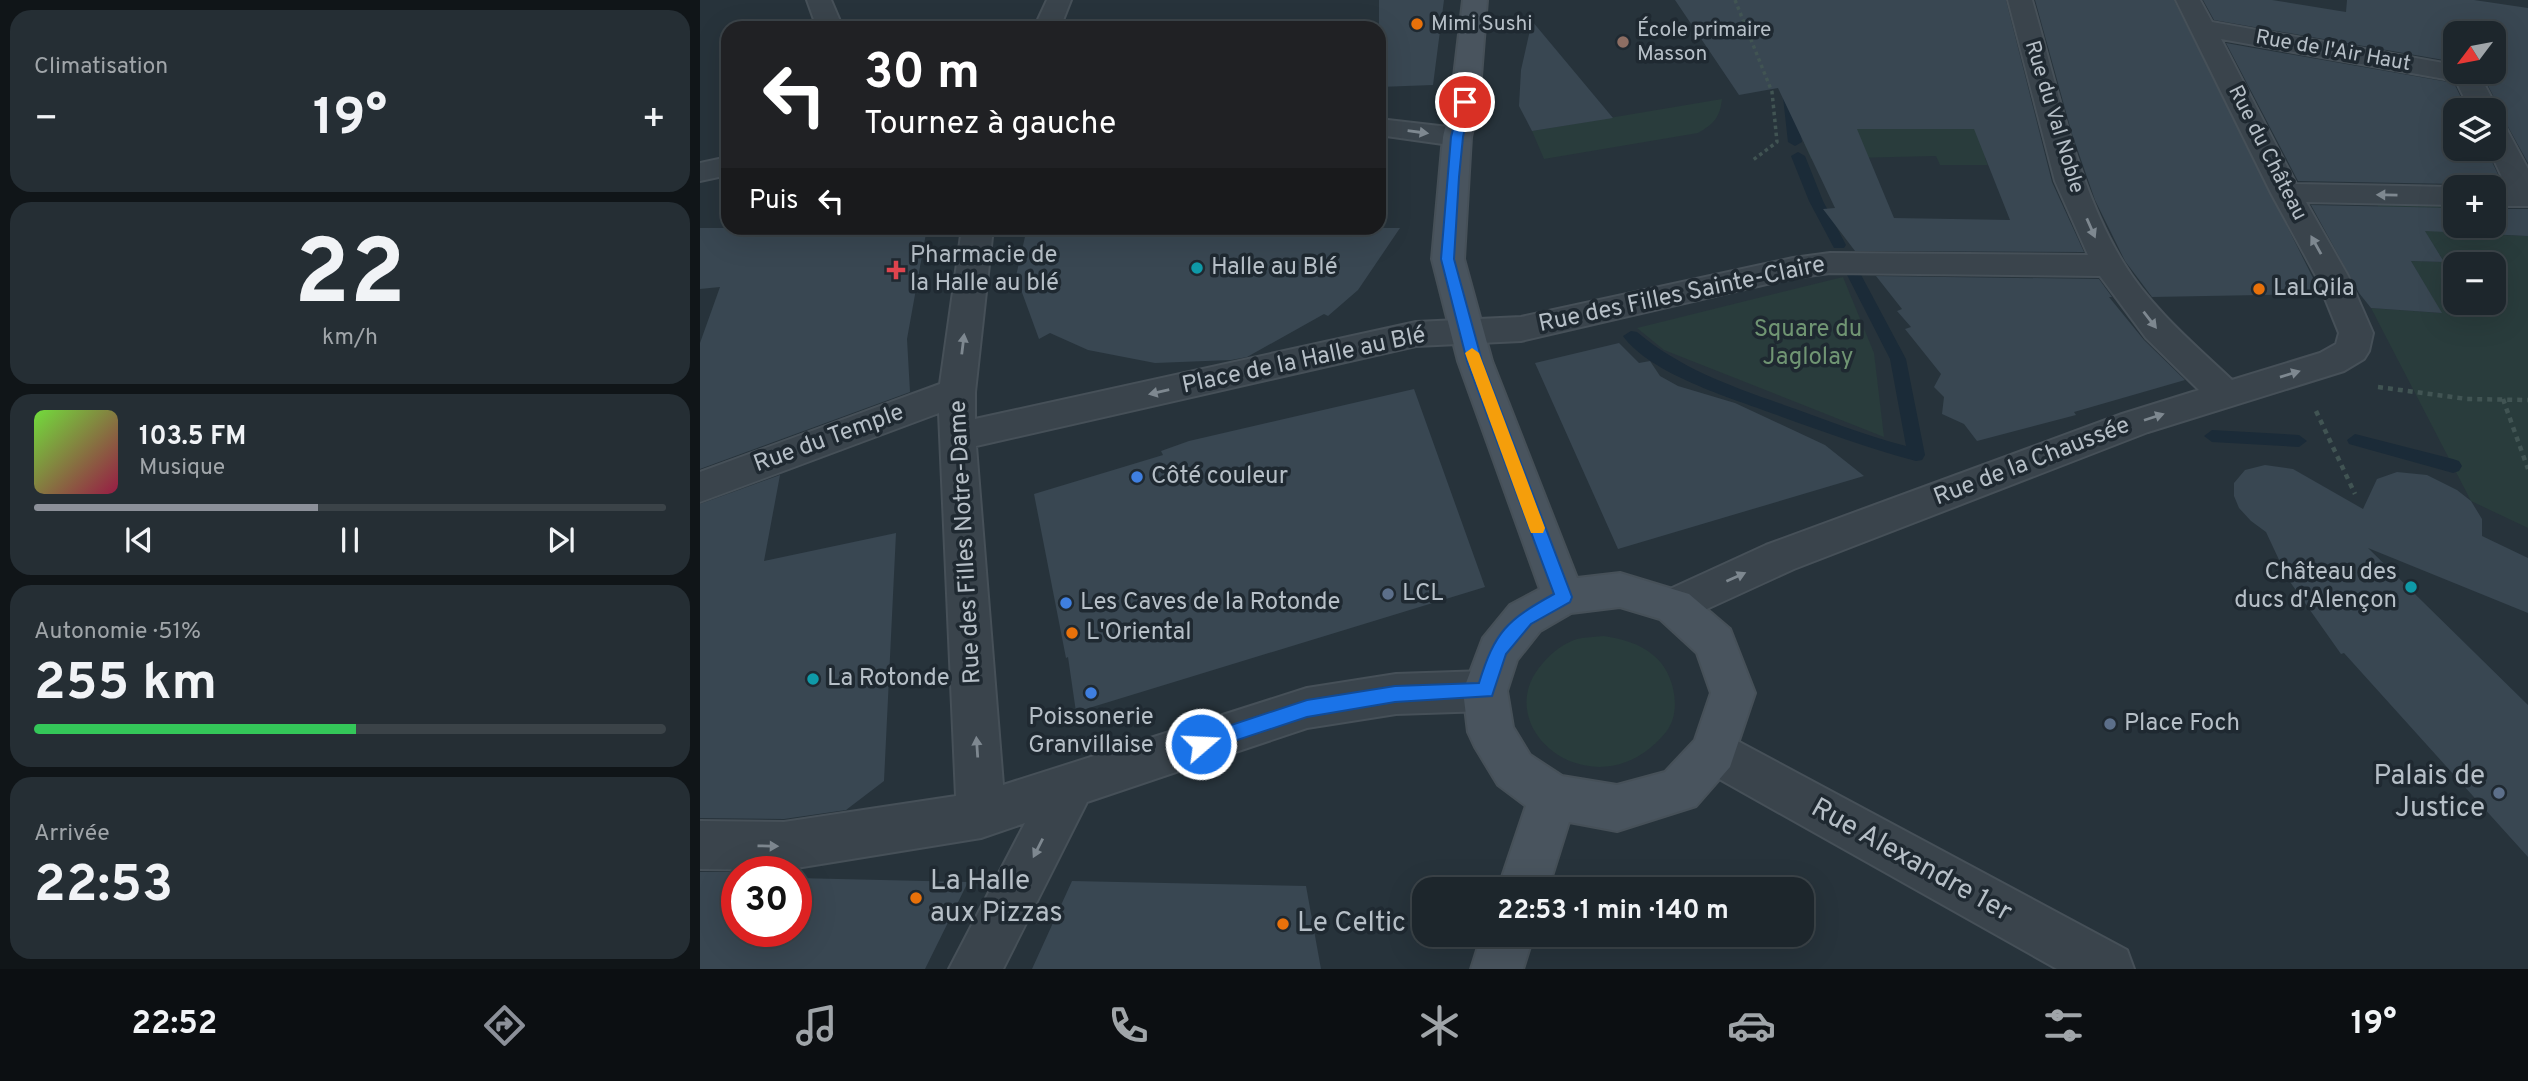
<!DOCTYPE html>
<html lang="fr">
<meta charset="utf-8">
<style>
:root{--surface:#1d262c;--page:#252e34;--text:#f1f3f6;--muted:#a0a5a9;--line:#3b4348;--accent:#8c9099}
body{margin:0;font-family:Overpass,sans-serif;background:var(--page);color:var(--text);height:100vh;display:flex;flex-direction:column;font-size:26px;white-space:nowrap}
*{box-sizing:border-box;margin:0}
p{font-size:23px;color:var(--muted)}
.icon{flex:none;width:38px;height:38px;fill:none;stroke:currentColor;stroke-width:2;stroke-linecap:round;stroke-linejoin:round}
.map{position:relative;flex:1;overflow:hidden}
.drawer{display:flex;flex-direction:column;gap:10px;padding:10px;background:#101518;width:700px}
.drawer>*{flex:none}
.hud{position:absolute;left:21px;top:21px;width:665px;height:214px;border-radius:21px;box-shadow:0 7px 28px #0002,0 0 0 2px var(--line);background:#202124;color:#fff;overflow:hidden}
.needle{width:46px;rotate:238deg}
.controls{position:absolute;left:1743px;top:21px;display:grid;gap:14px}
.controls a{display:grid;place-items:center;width:63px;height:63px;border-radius:14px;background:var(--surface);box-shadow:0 7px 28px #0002,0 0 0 2px var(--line);font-size:35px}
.speed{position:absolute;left:21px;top:856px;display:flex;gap:14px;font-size:35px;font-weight:700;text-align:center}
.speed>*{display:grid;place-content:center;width:91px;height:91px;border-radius:50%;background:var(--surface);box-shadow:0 7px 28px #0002,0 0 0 2px var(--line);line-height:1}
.speed .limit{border:10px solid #d22;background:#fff;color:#111}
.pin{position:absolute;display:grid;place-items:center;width:60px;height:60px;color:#fff;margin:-30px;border:4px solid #fff;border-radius:50%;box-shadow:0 2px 7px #0007}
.me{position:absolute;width:77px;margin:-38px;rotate:71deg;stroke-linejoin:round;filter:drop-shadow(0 0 5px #0008)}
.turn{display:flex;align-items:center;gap:24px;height:147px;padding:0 28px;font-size:32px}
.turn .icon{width:91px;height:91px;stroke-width:2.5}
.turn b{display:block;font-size:49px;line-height:60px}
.then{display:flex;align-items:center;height:66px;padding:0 28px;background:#0003;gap:14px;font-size:26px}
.big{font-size:52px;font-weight:700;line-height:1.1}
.drawer .widget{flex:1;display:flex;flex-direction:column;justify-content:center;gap:10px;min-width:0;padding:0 24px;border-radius:21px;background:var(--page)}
.drawer .dial{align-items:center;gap:0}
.dial b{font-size:91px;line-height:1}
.song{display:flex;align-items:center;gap:21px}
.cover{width:84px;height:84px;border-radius:10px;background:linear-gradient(135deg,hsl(100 70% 55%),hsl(340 70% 35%))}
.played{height:7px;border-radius:4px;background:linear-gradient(90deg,var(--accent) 45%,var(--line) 45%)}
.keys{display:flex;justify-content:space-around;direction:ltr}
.heat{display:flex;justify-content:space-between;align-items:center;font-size:38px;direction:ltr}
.charge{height:10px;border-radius:5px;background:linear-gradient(90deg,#34c759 51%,var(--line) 0)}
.trip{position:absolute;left:712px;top:877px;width:402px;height:70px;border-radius:21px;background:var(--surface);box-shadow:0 7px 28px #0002,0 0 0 2px var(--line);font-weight:700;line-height:70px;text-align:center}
.menu{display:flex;height:112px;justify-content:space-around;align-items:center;background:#0c0f12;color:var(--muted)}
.menu .icon{width:49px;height:49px}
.menu .current{color:var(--accent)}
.menu b{font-size:32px;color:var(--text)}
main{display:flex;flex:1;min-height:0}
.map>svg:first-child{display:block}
.green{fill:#293c3c;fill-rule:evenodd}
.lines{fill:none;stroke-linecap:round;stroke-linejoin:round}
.stream{fill:#1b2b38;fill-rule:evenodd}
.building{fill:#394752;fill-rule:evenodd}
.street-casing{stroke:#465058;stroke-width:4}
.secondary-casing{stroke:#465058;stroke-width:4}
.path-far1{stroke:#415453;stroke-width:3.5;stroke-dasharray:3.5 3.5;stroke-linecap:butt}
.path{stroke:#415453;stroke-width:4.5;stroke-dasharray:5 5;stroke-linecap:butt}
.street{fill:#3a444c;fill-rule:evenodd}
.secondary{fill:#49545e;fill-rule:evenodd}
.oneway{fill:#7e8890}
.route{fill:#1a73e8;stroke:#114b97;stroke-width:2}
.slow{fill:#f59e0b}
.food-dot{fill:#e8710a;stroke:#1f2931;stroke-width:2.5}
.education-dot{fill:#8d6e63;stroke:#1f2931;stroke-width:2.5}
.culture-dot{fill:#0f9aa8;stroke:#1f2931;stroke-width:2.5}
.health-dot{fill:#e0444e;stroke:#1f2931;stroke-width:2.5}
.shop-dot{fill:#3f7fe0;stroke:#1f2931;stroke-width:2.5}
.service-dot{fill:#5c6f8a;stroke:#1f2931;stroke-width:2.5}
.labels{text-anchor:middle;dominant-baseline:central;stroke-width:7;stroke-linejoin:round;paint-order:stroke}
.far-poi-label{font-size:21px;fill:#b6bfc7;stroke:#1f2931;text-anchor:start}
.far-street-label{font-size:21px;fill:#b6bfc7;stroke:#1f2931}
.poi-label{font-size:24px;fill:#b6bfc7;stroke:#1f2931;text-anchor:start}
.street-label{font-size:24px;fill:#b6bfc7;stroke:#1f2931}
.park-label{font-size:24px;fill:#709573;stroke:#1f2931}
.near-poi-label{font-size:28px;fill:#b6bfc7;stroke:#1f2931;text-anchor:start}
.near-street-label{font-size:28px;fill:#b6bfc7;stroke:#1f2931}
</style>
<main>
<section class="drawer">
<div class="widget"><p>Climatisation</p>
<div class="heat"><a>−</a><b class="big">19°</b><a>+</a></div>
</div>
<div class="widget dial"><b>22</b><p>km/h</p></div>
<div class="widget">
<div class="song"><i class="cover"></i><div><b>103.5 FM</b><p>Musique</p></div></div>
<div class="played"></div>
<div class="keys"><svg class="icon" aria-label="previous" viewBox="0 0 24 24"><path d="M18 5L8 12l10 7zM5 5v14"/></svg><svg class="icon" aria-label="pause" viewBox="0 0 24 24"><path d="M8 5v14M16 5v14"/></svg><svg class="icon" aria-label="next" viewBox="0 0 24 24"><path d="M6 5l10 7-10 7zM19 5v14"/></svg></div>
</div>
<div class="widget"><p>Autonomie · 51%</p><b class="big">255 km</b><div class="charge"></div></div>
<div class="widget"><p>Arrivée</p><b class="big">22:53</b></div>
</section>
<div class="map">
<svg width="1828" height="969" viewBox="0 0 1828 969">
<rect width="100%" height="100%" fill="#27333b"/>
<path class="green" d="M1169 0 1304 129 1285 158 1288 165H1240L1236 156 1111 159 1104 143 1100 107Z
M1022 99C1020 117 1014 124 998 133L844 159 832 131Z
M1674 200 1755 202V226H1794V223L1802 235 1828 236V528L1771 501 1671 308 1741 313 1711 261 1744 262 1722 227 1690 225ZM1755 264H1794V303H1755Z
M1143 277 1174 353 1184 437 964 350 937 328Z
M904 636C922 639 939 643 953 655 974 671 983 711 966 732 897 817 784 728 843 663 852 652 864 643 877 639 886 637 895 637 904 636Z"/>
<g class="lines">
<path class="stream" d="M1089 93 1095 97 1102 142 1095 146 1088 142 1083 97Z
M1098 152 1105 156 1123 201 1146 245 1144 248H1134L1109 201 1091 156Z
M1152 266 1159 271 1206 359 1225 455 1222 460 1216 461C1168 448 1121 431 1074 414 1031 398 950 374 923 336L931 331 937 332C981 369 1031 386 1084 405 1124 419 1164 435 1206 446L1190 359 1145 271Z
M1512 430 1599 435 1607 441 1599 447 1512 442 1504 436Z
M1655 434 1753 459 1759 461 1762 466 1759 471 1753 473 1649 444 1647 440Z"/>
</g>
<path class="building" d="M679 0H744L733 85 679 87Z
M975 0H1306L1352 182 1384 252 1155 251 1123 209 1135 208 1078 88 1039 95ZM1157 129H1274L1310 220 1194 218Z
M1335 0H1474L1621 294 1452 297 1425 261 1395 200 1372 134Z
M1503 0H1572L1646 12 1647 0H1774L1828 8V163L1806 123 1794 119 1800 109 1781 72H1794V33H1755V62L1514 20Z
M832 21 913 118 832 131 819 106 821 70Z
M1526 43 1754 83 1767 110H1755V149H1786L1803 185 1759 187 1756 184 1598 181Z
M1611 205 1755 208V226H1794V209H1828V236L1725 231 1744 262 1711 261 1742 313 1671 308 1659 293Z
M0 228H227L207 339 210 392 0 469V343L20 287 0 289Z
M327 228H700L658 290 628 316 624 314 547 357 531 360 455 363 388 350 350 333 339 339 316 276Z
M1176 276 1399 279 1412 297H1409L1444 340 1485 380 1374 412 1376 415 1277 441 1264 424 1242 414 1244 397 1234 387 1241 374 1205 329 1211 327 1197 311 1202 309Z
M919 343 939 363 950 361 960 376 978 386 1035 403 1125 445 1164 476 918 549 835 363Z
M714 389 785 587 376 712 368 657 366 658 334 494 463 455 461 451 489 441Z
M1565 465 1593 469 1663 509 1677 479 1697 472 1727 475 1757 490 1771 501 1782 519V536L1828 558V613L1668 548 1828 705V857L1644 653 1641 654 1588 579 1566 532 1551 521 1539 508 1534 496V483L1545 470Z
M80 475 64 561 196 533 184 781 146 810 84 819 0 818V504Z
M0 872H37V931H96V878L268 882 225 969H0Z
M372 881 606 886 621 969H332Z"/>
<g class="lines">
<g class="street-casing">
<path id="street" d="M107 0H131L143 28H117Z
M347 0H371L360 28H334Z
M1308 0H1332C1357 85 1377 187 1423 262 1451 308 1494 344 1532 380L1620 353 1636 344 1639 333 1616 276 1571 193 1476 0H1500L1512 22 1755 65V72H1778L1798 110 1794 116V110H1770L1756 81 1521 39 1596 184 1756 187 1755 205 1606 202 1648 276 1673 333 1669 351 1664 359 1644 371 1448 432 1094 569 974 624 959 618 953 606 959 594 1066 545 1422 414 1499 390 1446 338 1400 276 1130 273 1093 278 821 341 716 346 276 446 303 785 607 688 696 674 785 671 801 677 807 691 801 705 785 711 696 714 607 728 387 802 303 969H249L325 823 281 838 84 870 0 869V821L84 822 256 796 239 413 0 502V472L240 384 262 228H293L275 392V419L716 322 821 317 1093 258 1130 253 1388 255 1355 181Z
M679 119 757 128 767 131 771 137 767 143 757 146 679 135Z
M1794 121 1804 124 1828 169V206H1794V188H1807L1789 149H1794Z
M28 157V175L0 181V163Z
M1014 731 1030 737 1427 950 1434 969H1357L998 767 991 752 998 737Z"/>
</g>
<g class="secondary-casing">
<path id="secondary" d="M763 0H787L779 102 771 137 764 259 792 361 877 578 920 573 989 594 1030 629 1055 693 1030 767 996 806 917 831 869 822 848 889H798L826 806 798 785 775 747 768 732 763 691 783 638 810 605 840 589 758 361 732 259 743 137 751 102ZM920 607 960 619 997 653 1011 693 995 740 965 772 917 785 862 776 830 755 813 727 807 691 817 660 840 631 871 613Z
M782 934H834L823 969H771Z"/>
</g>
<path class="path-far1" d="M1035 0 1072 92 1077 142 1053 160"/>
<path class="path" d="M1678 387 1767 399 1828 400
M1803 399 1828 469
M1616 411 1655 494"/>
<use href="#street" class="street"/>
<use href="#secondary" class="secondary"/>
</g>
<defs><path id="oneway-solid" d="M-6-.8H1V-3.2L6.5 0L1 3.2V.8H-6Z" transform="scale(1.75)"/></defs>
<g class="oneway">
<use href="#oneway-solid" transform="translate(718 132) rotate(8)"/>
<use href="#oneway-solid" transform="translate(1687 195) rotate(-179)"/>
<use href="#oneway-solid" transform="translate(1391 228) rotate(66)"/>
<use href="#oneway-solid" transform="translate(1616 245) rotate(-119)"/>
<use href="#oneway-solid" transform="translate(1450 320) rotate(52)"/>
<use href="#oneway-solid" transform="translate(263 344) rotate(-83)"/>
<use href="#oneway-solid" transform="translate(1590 374) rotate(-17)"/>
<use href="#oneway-solid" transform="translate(459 392) rotate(167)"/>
<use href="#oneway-solid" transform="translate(1454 417) rotate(-18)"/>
<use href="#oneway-solid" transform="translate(1036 577) rotate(-24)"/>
<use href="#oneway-solid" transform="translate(277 747) rotate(-94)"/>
<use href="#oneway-solid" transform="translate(68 846) rotate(1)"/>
<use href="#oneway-solid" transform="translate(338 848) rotate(117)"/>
</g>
<path class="route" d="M761 99 771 102 763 137 759 177 754 259 782 361 872 597 870 602 831 624 806 654 792 696 695 702 607 717 501 752 495 750 492 744 495 737 607 700 695 686 779 683C795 631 807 620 854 594L767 361 741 259 751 137Z"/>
<path class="slow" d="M772 348 779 353 845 528 843 533H831L829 528 765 353Z"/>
<g class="food-dot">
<circle cx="717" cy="24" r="7"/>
<circle cx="1559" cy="289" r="7"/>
<circle cx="372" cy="633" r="7"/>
<circle cx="216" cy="898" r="7"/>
<circle cx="583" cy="924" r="7"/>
</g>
<circle class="education-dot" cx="923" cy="42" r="7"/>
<g class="culture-dot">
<circle cx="497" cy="268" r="7"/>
<circle cx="1711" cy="587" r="7"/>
<circle cx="113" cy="679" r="7"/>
</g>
<path class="health-dot" d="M192.5 259.5h7v7h7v7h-7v7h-7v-7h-7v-7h7z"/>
<g class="shop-dot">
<circle cx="437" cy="477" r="7"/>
<circle cx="366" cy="603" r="7"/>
<circle cx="391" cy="693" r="7"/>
</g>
<g class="service-dot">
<circle cx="688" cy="594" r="7"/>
<circle cx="1410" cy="724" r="7"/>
<circle cx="1799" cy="793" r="7"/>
</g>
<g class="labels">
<g class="far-poi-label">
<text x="731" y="24">Mimi Sushi</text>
<text x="937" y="30">École primaire<tspan x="937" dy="24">Masson</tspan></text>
</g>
<g class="far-street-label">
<text transform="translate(1633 51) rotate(10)">Rue de l'Air Haut</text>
<text transform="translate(1354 117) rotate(73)">Rue du Val Noble</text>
<text transform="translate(1567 153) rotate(63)">Rue du Château</text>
</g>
<g class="poi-label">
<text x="210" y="256">Pharmacie de<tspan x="210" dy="28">la Halle au blé</tspan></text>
<text x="511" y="268">Halle au Blé</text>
<text x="1573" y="289">LaLQila</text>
<text x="451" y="477">Côté couleur</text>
<text x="1697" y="573" text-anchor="end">Château des<tspan x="1697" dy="28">ducs d'Alençon</tspan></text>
<text x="702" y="594">LCL</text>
<text x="380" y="603">Les Caves de la Rotonde</text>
<text x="386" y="633">L'Oriental</text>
<text x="127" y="679">La Rotonde</text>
<text x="391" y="718" text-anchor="middle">Poissonerie<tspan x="391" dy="28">Granvillaise</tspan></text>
<text x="1424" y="724">Place Foch</text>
</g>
<g class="street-label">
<text transform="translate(982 295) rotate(-12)">Rue des Filles Sainte-Claire</text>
<text transform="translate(604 361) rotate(-12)">Place de la Halle au Blé</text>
<text transform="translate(129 439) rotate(-20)">Rue du Temple</text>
<text transform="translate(1332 462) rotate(-21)">Rue de la Chaussée</text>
<text transform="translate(266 542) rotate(-93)">Rue des Filles Notre-Dame</text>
</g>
<g class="park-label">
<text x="1108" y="330">Square du<tspan x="1108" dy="28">Jaglolay</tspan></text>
</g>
<g class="near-poi-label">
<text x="1785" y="777" text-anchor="end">Palais de<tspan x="1785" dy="32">Justice</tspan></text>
<text x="230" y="882">La Halle<tspan x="230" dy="32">aux Pizzas</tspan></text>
<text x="597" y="924">Le Celtic</text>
</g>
<g class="near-street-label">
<text transform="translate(1211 861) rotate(29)">Rue Alexandre 1er</text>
</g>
</g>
</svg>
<div class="controls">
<a><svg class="needle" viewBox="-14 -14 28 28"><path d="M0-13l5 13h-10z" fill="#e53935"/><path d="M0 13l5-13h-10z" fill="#a0a5a9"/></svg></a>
<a><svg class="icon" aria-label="layers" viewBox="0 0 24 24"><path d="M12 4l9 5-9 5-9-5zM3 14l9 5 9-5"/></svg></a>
<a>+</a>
<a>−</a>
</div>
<div class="speed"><div class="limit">30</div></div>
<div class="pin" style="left:765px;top:102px;background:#d93025"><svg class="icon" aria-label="arrive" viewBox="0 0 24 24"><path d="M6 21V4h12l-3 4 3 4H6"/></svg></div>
<svg class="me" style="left:501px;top:744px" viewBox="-20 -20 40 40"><circle r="17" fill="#1a73e8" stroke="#fff" stroke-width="3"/><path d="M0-11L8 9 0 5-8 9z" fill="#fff"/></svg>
<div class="trip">22:53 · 1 min · 140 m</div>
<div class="hud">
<div class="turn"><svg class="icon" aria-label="left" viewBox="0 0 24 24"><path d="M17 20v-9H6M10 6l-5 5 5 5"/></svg><div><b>30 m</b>Tournez à gauche</div></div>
<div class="then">Puis<svg class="icon" aria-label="left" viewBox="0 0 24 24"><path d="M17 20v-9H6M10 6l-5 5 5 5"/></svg></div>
</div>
</div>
</main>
<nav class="menu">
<b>22:52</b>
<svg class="icon current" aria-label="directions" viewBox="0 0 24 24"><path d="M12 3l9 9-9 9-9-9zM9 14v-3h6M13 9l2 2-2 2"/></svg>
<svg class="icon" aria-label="music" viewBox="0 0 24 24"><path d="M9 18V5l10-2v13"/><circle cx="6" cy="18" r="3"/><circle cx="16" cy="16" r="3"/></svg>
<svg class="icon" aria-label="phone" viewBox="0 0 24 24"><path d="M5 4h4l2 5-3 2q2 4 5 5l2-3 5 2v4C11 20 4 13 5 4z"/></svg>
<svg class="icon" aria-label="climate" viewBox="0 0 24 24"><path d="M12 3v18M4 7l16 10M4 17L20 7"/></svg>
<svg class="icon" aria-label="car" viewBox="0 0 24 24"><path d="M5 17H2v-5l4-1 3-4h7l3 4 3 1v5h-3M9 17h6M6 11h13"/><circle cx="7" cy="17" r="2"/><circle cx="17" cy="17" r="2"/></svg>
<svg class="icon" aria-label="filters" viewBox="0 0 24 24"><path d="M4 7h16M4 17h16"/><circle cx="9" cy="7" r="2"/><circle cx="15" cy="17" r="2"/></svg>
<b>19°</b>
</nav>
